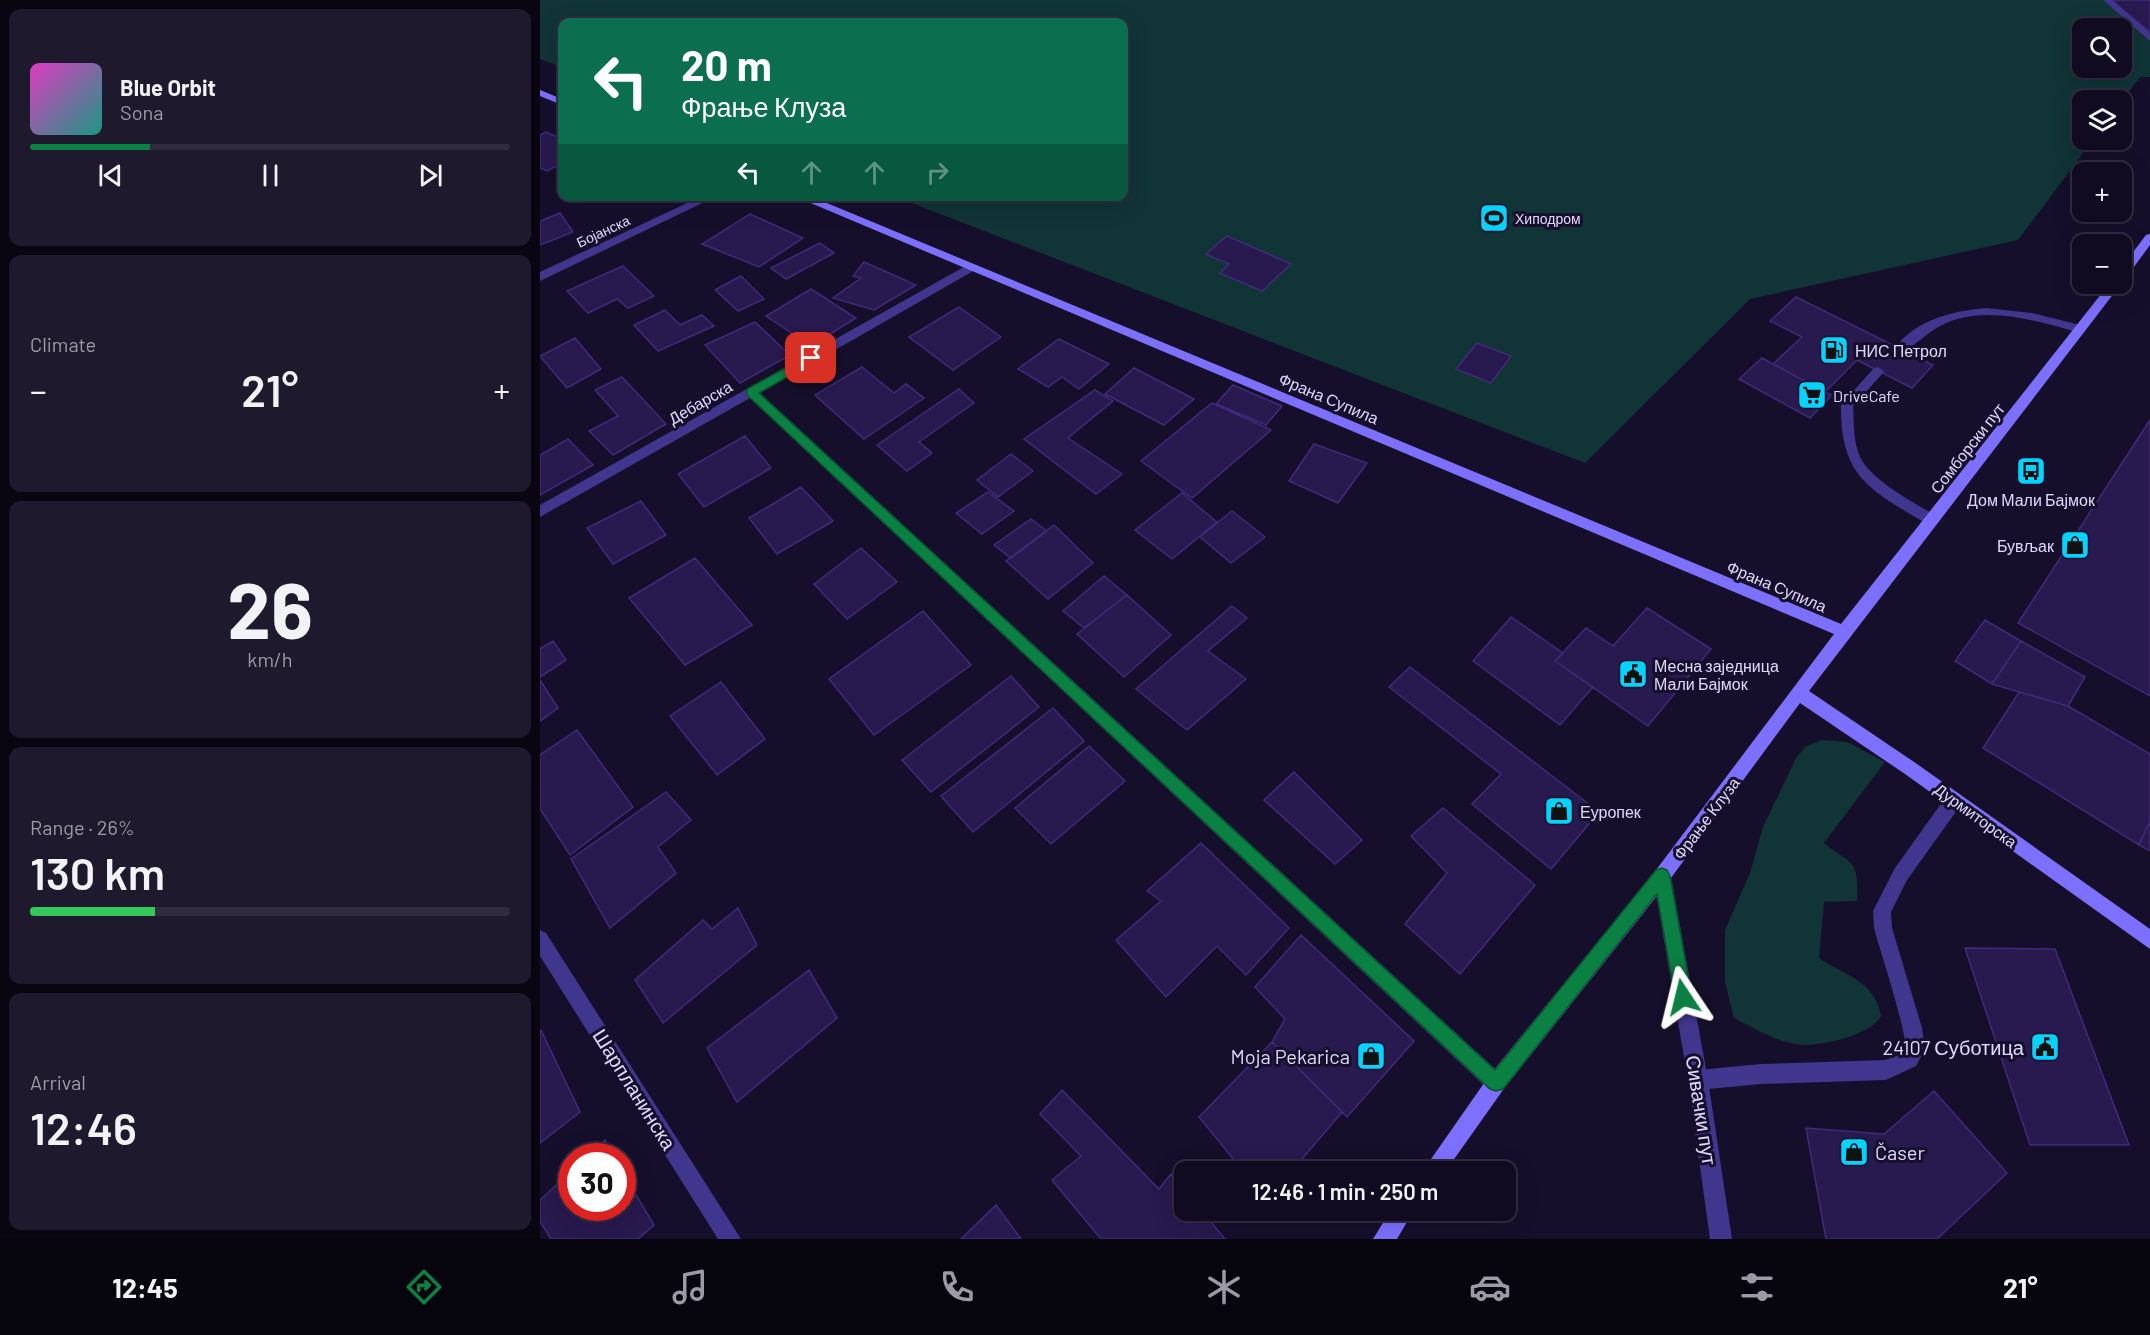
<!DOCTYPE html>
<meta charset="utf-8">
<style>
:root{--surface:#100b20;--page:#1e192d;--text:#f1f3f6;--muted:#9c9ba5;--line:#302b3e;--accent:#0b8043}
body{margin:0;font-family:Barlow,sans-serif;background:var(--page);color:var(--text);height:100vh;display:flex;flex-direction:column;font-size:22px;white-space:nowrap}
*{box-sizing:border-box;margin:0}
p{font-size:20px;color:var(--muted)}
.icon{flex:none;width:33px;height:33px;fill:none;stroke:currentColor;stroke-width:2;stroke-linecap:round;stroke-linejoin:round}
.map{position:relative;flex:1;overflow:hidden}
.sheet{display:flex;flex-direction:column;gap:9px;padding:9px;background:#090612;width:540px}
.sheet>*{flex:none}
.guide{position:absolute;left:18px;top:18px;width:570px;height:183px;border-radius:12px;box-shadow:0 6px 24px #0002,0 0 0 2px var(--line);background:#0b6e4f;color:#fff;overflow:hidden}
.tools{position:absolute;left:1532px;top:18px;display:grid;gap:12px}
.tools a{display:grid;place-items:center;width:60px;height:60px;border-radius:12px;background:var(--surface);box-shadow:0 6px 24px #0002,0 0 0 2px var(--line);font-size:30px}
.speed{position:absolute;left:18px;top:1143px;display:flex;gap:12px;font-size:30px;font-weight:700;text-align:center}
.speed>*{display:grid;place-content:center;width:78px;height:78px;border-radius:50%;background:var(--surface);box-shadow:0 6px 24px #0002,0 0 0 2px var(--line);line-height:1}
.speed .limit{border:9px solid #d22;background:#fff;color:#111}
.pin{position:absolute;display:grid;place-items:center;width:51px;height:51px;color:#fff;margin:-26px;border-radius:12px;box-shadow:0 3px 9px #0006}
.me{position:absolute;width:66px;margin:-33px;rotate:350deg;stroke-linejoin:round;filter:drop-shadow(0 0 4px #0008)}
.turn{display:flex;align-items:center;gap:21px;height:126px;padding:0 24px;font-size:27px}
.turn .icon{width:78px;height:78px;stroke-width:2.5}
.turn b{display:block;font-size:42px;line-height:51px}
.lanes{display:flex;align-items:center;height:57px;padding:0 24px;background:#0003;justify-content:center;gap:30px;direction:ltr}
.lanes .off{opacity:.35}
.big{font-size:45px;font-weight:600;line-height:1.1}
.sheet .widget{flex:1;display:flex;flex-direction:column;justify-content:center;gap:9px;min-width:0;padding:0 21px;border-radius:12px;background:var(--page)}
.sheet .dial{align-items:center;gap:0}
.dial b{font-size:78px;line-height:1}
.song{display:flex;align-items:center;gap:18px}
.cover{width:72px;height:72px;border-radius:9px;background:linear-gradient(135deg,hsl(310 70% 55%),hsl(170 70% 35%))}
.played{height:6px;border-radius:3px;background:linear-gradient(90deg,var(--accent) 25%,var(--line) 25%)}
.keys{display:flex;justify-content:space-around;direction:ltr}
.heat{display:flex;justify-content:space-between;align-items:center;font-size:33px;direction:ltr}
.charge{height:9px;border-radius:4px;background:linear-gradient(90deg,#34c759 26%,var(--line) 0)}
.trip{position:absolute;left:634px;top:1161px;width:342px;height:60px;border-radius:12px;background:var(--surface);box-shadow:0 6px 24px #0002,0 0 0 2px var(--line);font-weight:600;line-height:60px;text-align:center}
.menu{display:flex;height:96px;justify-content:space-around;align-items:center;background:#06040d;color:var(--muted)}
.menu .icon{width:42px;height:42px}
.menu .active{color:var(--accent)}
.menu b{font-size:27px;color:var(--text)}
main{display:flex;flex:1;min-height:0}
.map>svg:first-child{display:block}
.green{fill:#113436;fill-rule:evenodd}
.building{fill:#28194e;stroke:#402a7b;stroke-width:1.5}
.lines{fill:none;stroke-linecap:round;stroke-linejoin:round}
.lane{fill:#40368d;fill-rule:evenodd}
.street{fill:#40368d;fill-rule:evenodd}
.secondary{fill:#7e70ff;fill-rule:evenodd}
.route{fill:#0b8043;stroke:#07532c;stroke-width:1.5}
.labels{text-anchor:middle;dominant-baseline:central;stroke-width:6;stroke-linejoin:round;paint-order:stroke}
.far-poi-label{font-size:14px;fill:#e0d9ff;stroke:#160f2b;text-anchor:start}
.far-street-label{font-size:14px;fill:#e0d9ff;stroke:#160f2b}
.poi-label{font-size:16px;fill:#e0d9ff;stroke:#160f2b;text-anchor:start}
.street-label{font-size:16px;fill:#e0d9ff;stroke:#160f2b}
.near-poi-label{font-size:20px;fill:#e0d9ff;stroke:#160f2b;text-anchor:end}
.near-street-label{font-size:20px;fill:#e0d9ff;stroke:#160f2b}
</style>
<main>
<section class="sheet">
<div class="widget">
<div class="song"><i class="cover"></i><div><b>Blue Orbit</b><p>Sona</p></div></div>
<div class="played"></div>
<div class="keys"><svg class="icon" aria-label="previous" viewBox="0 0 24 24"><path d="M18 5L8 12l10 7zM5 5v14"/></svg><svg class="icon" aria-label="pause" viewBox="0 0 24 24"><path d="M8 5v14M16 5v14"/></svg><svg class="icon" aria-label="next" viewBox="0 0 24 24"><path d="M6 5l10 7-10 7zM19 5v14"/></svg></div>
</div>
<div class="widget"><p>Climate</p>
<div class="heat"><a>−</a><b class="big">21°</b><a>+</a></div>
</div>
<div class="widget dial"><b>26</b><p>km/h</p></div>
<div class="widget"><p>Range · 26%</p><b class="big">130 km</b><div class="charge"></div></div>
<div class="widget"><p>Arrival</p><b class="big">12:46</b></div>
</section>
<div class="map">
<svg width="1610" height="1239" viewBox="0 0 1610 1239">
<rect width="100%" height="100%" fill="#160f2b"/>
<path class="green" d="M0 0H1610V77H1600L1581 102V100H1542V140H1553L1478 240 1210 299 1045 463 356 197 584 196V22H22V67L0 59ZM1542 28H1581V68H1542Z
M1282 740 1307 742 1345 762 1284 843C1315 868 1318 857 1317 901L1284 902 1279 958C1306 976 1335 981 1341 1016 1331 1036 1276 1048 1255 1044 1233 1040 1214 1028 1194 1018L1185 982V930L1210 873 1223 827 1256 758 1266 746Z"/>
<path class="building" d="M1571 0H1610V32Z
M6 132 22 139V163L7 171 0 168V135Z
M20 213 33 232 0 245V221Z
M210 214 263 238 219 267 162 244Z
M687 236 751 264 722 291 680 273 689 264 666 254Z
M280 243 294 253 246 279 231 268Z
M324 262 376 285 334 310 293 298 321 278 313 276Z
M83 266 114 296 88 308 77 299 48 313 27 291Z
M201 276 224 299 198 311 175 290Z
M271 289 316 318 271 346 226 316Z
M1256 297 1393 365 1372 388 1317 360 1285 392 1233 364 1262 337 1230 321Z
M419 307 461 337 413 370 369 337Z
M125 310 140 325 162 315 174 326 118 351 94 325Z
M215 322 250 355 200 383 165 345Z
M35 338 61 369 27 388 0 356Z
M519 339 569 364 539 389 522 377 508 387 478 369Z
M937 343 971 356 951 383 916 369Z
M1222 358 1285 392 1292 395 1270 418 1199 379Z
M322 367 354 393 366 384 384 398 324 439 275 395Z
M594 368 654 399 624 425 565 394Z
M82 377 126 424 73 455 49 431 78 416 55 390Z
M693 385 742 406 726 425 676 404Z
M419 389 434 403 379 442 392 453 367 471 337 445Z
M555 390 573 401 528 438 582 474 556 494 484 439Z
M672 403 731 430 652 498 601 461Z
M1610 420V696L1478 623Z
M205 436 231 468 164 507 138 474Z
M28 439 53 465 0 495V455Z
M774 444 827 463 798 503 749 481Z
M471 454 493 471 458 497 437 480Z
M261 487 293 521 237 554 209 518Z
M448 492 474 511 442 534 416 513Z
M642 493 677 522 632 559 595 530Z
M101 501 126 535 73 564 47 528Z
M692 511 725 537 691 563 660 537Z
M491 519 507 531 471 558 454 545Z
M514 525 553 563 508 599 466 561Z
M321 548 357 582 307 619 274 584Z
M155 558 212 625 145 665 89 598Z
M564 576 587 595 544 628 523 611Z
M587 595 631 635 584 677 537 634Z
M692 606 707 618 668 651 706 679 647 730 596 689Z
M1107 608 1171 649 1108 726 1015 661 1046 628 1073 646Z
M383 611 431 665 334 735 289 679Z
M971 617 1023 653 1015 661 1053 687 1020 725 933 661Z
M1445 620 1481 641 1452 684 1415 661Z
M13 641 26 660 0 677V649Z
M1481 641 1545 677 1528 706 1452 684Z
M870 667 1059 812 1011 869 932 804 961 774 849 687Z
M471 676 499 707 391 792 362 760Z
M0 680 18 708 0 721Z
M181 682 225 739 177 775 130 716Z
M1479 692 1528 706 1610 754V821L1599 845 1443 748Z
M513 708 544 741 433 832 401 796Z
M37 730 93 807 30 855 0 809V755Z
M549 746 585 781 511 844 475 808Z
M754 772 822 840 795 864 724 800Z
M126 792 151 820 118 847 136 873 70 928 31 859Z
M903 808 995 885 920 974 865 924 907 873 871 836Z
M1610 821V851L1599 845Z
M661 843 749 928 706 975 677 946 626 997 576 940 621 901 607 891Z
M198 908 217 945 123 1023 95 980 163 920 172 929Z
M761 935 874 1041 807 1117 732 1042 745 1019 715 987Z
M1425 948 1515 949 1589 1145H1490Z
M269 970 297 1018 197 1102 167 1048Z
M1 1030 40 1112 0 1143V1031Z
M732 1042 802 1112 751 1172H704L659 1117Z
M522 1090 619 1189 631 1174 645 1191V1210H661L685 1239H561L512 1180 541 1156 500 1114Z
M1394 1091 1467 1173 1397 1239H1286L1266 1128 1344 1134Z
M65 1140 74 1156H47Z
M32 1171V1208H82V1171L114 1225 98 1239H11L0 1221V1200Z
M456 1205 481 1239H421Z"/>
<g class="lines">
<path class="lane" d="M1563 0H1572L1610 33V41Z
M1446 308 1492 313 1544 326 1546 329 1540 333C1498 321 1444 304 1402 325 1389 331 1370 350 1360 353L1354 349C1375 320 1412 311 1446 308Z
M1338 367 1344 371 1342 374 1313 406C1314 423 1313 441 1320 457 1332 481 1374 503 1397 516L1399 520 1397 524H1387C1330 490 1300 477 1301 405L1334 368Z
M1414 792 1420 794 1422 800 1420 806 1367 880 1351 912 1352 928 1382 1028 1385 1049 1376 1066 1346 1080 1221 1084 1158 1090 1151 1087 1148 1080 1151 1073 1158 1070 1221 1064 1345 1060C1351 1058 1363 1055 1365 1048 1368 1035 1339 947 1334 928L1333 911 1355 868 1408 794Z"/>
<path class="street" d="M162 196H177L0 281V272Z
M431 263 437 267 435 270 220 393 963 1076 966 1083 963 1090 956 1093 949 1090 210 398 0 517V505Z
M1122 867 1128 870 1131 876 1168 1080 1192 1239H1170L1148 1080 1113 876 1116 870Z
M0 930 6 933 201 1239H178L0 956Z"/>
<path class="secondary" d="M0 90 22 99V105L0 96Z
M254 196H270L1301 624 1569 284H1581L1269 691 1377 764 1610 929V949L1365 774 1260 703 1128 882 963 1090 905 1172H882L949 1076 1116 870 1294 634Z
M1610 234V245L1585 279 1581 280V268L1606 235Z
M851 1210H874L857 1239H833Z"/>
</g>
<path class="route" d="M271 354 277 358 275 361 219 393 955 1070 1116 870 1122 868 1127 870 1130 876 1152 997 1149 1003 1143 1005 1137 1003 1135 997 1117 894 963 1089 956 1091 950 1089 207 395V389Z"/>
<defs>
<g id="stadium-square" transform="scale(1.5)"><rect x="-9" y="-9" width="18" height="18" rx="4" fill="#05d3ff" stroke="#160f2b"/><path d="M0-5a6.5 5 0 1 0 0 10a6.5 5 0 1 0 0-10ZM-3.5-1.8h7v3.6h-7Z" fill="#111"/></g>
<g id="fuel-square" transform="scale(1.5)"><rect x="-9" y="-9" width="18" height="18" rx="4" fill="#05d3ff" stroke="#160f2b"/><path d="M-5.5-6h7V0h2V4h1.3V-2.5L3-4.5l.8-.8L6-3V5H2.5V1h-1V6h-7ZM-4.2-4.7v3.2H.2V-4.7Z" fill="#111"/></g>
<g id="supermarket-square" transform="scale(1.5)"><rect x="-9" y="-9" width="18" height="18" rx="4" fill="#05d3ff" stroke="#160f2b"/><path d="M-6-5.5h2.5l.6 2H6L4.5 2H-2.5L-4.4-4H-6ZM-1.5 3.2a1.3 1.3 0 1 0 .1 0ZM3 3.2a1.3 1.3 0 1 0 .1 0Z" fill="#111"/></g>
<g id="bus-square" transform="scale(1.5)"><rect x="-9" y="-9" width="18" height="18" rx="4" fill="#05d3ff" stroke="#160f2b"/><path d="M-5-6H5V4H4V6H2V4H-2V6H-4V4H-5ZM-3.5-4V0h7V-4ZM-3.5 1.2v1.5H-2V1.2ZM2 1.2v1.5H3.5V1.2Z" fill="#111"/></g>
<g id="shop-square" transform="scale(1.5)"><rect x="-9" y="-9" width="18" height="18" rx="4" fill="#05d3ff" stroke="#160f2b"/><path d="M-5-2.5h2.3a2.7 3.5 0 0 1 5.4 0H5L5.5 6h-11ZM-1.5-2.5h3a1.5 2.3 0 0 0-3 0Z" fill="#111"/></g>
<g id="civic-square" transform="scale(1.5)"><rect x="-9" y="-9" width="18" height="18" rx="4" fill="#05d3ff" stroke="#160f2b"/><path d="M-.6-6.5H3V-4.5H.6V-3L4-1V1h2V6H-6V1h2V-1L-.6-3ZM-1.2 2.5V6h2.4V2.5Z" fill="#111"/></g>
</defs>
<g fill-rule="evenodd">
<use href="#stadium-square" x="954" y="218"/>
<use href="#fuel-square" x="1294" y="350"/>
<use href="#supermarket-square" x="1272" y="395"/>
<use href="#bus-square" x="1491" y="471"/>
<use href="#shop-square" x="1535" y="545"/>
<use href="#civic-square" x="1093" y="674"/>
<use href="#shop-square" x="1019" y="811"/>
<use href="#civic-square" x="1505" y="1047"/>
<use href="#shop-square" x="831" y="1056"/>
<use href="#shop-square" x="1314" y="1152"/>
</g>
<g class="labels">
<g class="far-poi-label">
<text x="975" y="218">Хиподром</text>
</g>
<g class="far-street-label">
<text transform="translate(63 231) rotate(-25)">Бојанска</text>
</g>
<g class="poi-label">
<text x="1315" y="350">НИС Петрол</text>
<text x="1293" y="395">DriveCafe</text>
<text x="1491" y="499" text-anchor="middle">Дом Мали Бајмок</text>
<text x="1514" y="545" text-anchor="end">Бувљак</text>
<text x="1114" y="665">Месна заједница<tspan x="1114" dy="18">Мали Бајмок</tspan></text>
<text x="1040" y="811">Еуропек</text>
</g>
<g class="street-label">
<text transform="translate(789 398) rotate(23)">Франа Супила</text>
<text transform="translate(160 402) rotate(-30)">Дебарска</text>
<text transform="translate(1427 448) rotate(-52)">Сомборски пут</text>
<text transform="translate(1237 586) rotate(23)">Франа Супила</text>
<text transform="translate(1436 815) rotate(36)">Дурмиторска</text>
<text transform="translate(1166 818) rotate(-53)">Фрање Клуза</text>
</g>
<g class="near-poi-label">
<text x="1484" y="1047">24107 Суботица</text>
<text x="810" y="1056">Moja Pekarica</text>
<text x="1335" y="1152" text-anchor="start">Časer</text>
</g>
<g class="near-street-label">
<text transform="translate(95 1089) rotate(58)">Шарпланинска</text>
<text transform="translate(1162 1110) rotate(81)">Сивачки пут</text>
</g>
</g>
</svg>
<div class="tools">
<a><svg class="icon" aria-label="search" viewBox="0 0 24 24"><circle cx="10" cy="10" r="6"/><path d="M15 15l6 6"/></svg></a>
<a><svg class="icon" aria-label="layers" viewBox="0 0 24 24"><path d="M12 4l9 5-9 5-9-5zM3 14l9 5 9-5"/></svg></a>
<a>+</a>
<a>−</a>
</div>
<div class="speed"><div class="limit">30</div></div>
<div class="pin" style="left:271px;top:358px;background:#d93025"><svg class="icon" aria-label="arrive" viewBox="0 0 24 24"><path d="M6 21V4h12l-3 4 3 4H6"/></svg></div>
<svg class="me" style="left:1143px;top:997px" viewBox="-20 -20 40 40"><path d="M0-17L14 15 0 8-14 15z" fill="#0b8043" stroke="#fff" stroke-width="4"/></svg>
<div class="trip">12:46 · 1 min · 250 m</div>
<div class="guide">
<div class="turn"><svg class="icon" aria-label="left" viewBox="0 0 24 24"><path d="M17 20v-9H6M10 6l-5 5 5 5"/></svg><div><b>20 m</b>Фрање Клуза</div></div>
<div class="lanes"><svg class="icon" aria-label="left" viewBox="0 0 24 24"><path d="M17 20v-9H6M10 6l-5 5 5 5"/></svg><svg class="icon off" aria-label="ahead" viewBox="0 0 24 24"><path d="M12 20V5M6 11l6-6 6 6"/></svg><svg class="icon off" aria-label="ahead" viewBox="0 0 24 24"><path d="M12 20V5M6 11l6-6 6 6"/></svg><svg class="icon off" aria-label="right" viewBox="0 0 24 24"><path d="M7 20v-9h11M14 6l5 5-5 5"/></svg></div>
</div>
</div>
</main>
<nav class="menu">
<b>12:45</b>
<svg class="icon active" aria-label="directions" viewBox="0 0 24 24"><path d="M12 3l9 9-9 9-9-9zM9 14v-3h6M13 9l2 2-2 2"/></svg>
<svg class="icon" aria-label="music" viewBox="0 0 24 24"><path d="M9 18V5l10-2v13"/><circle cx="6" cy="18" r="3"/><circle cx="16" cy="16" r="3"/></svg>
<svg class="icon" aria-label="phone" viewBox="0 0 24 24"><path d="M5 4h4l2 5-3 2q2 4 5 5l2-3 5 2v4C11 20 4 13 5 4z"/></svg>
<svg class="icon" aria-label="climate" viewBox="0 0 24 24"><path d="M12 3v18M4 7l16 10M4 17L20 7"/></svg>
<svg class="icon" aria-label="car" viewBox="0 0 24 24"><path d="M5 17H2v-5l4-1 3-4h7l3 4 3 1v5h-3M9 17h6M6 11h13"/><circle cx="7" cy="17" r="2"/><circle cx="17" cy="17" r="2"/></svg>
<svg class="icon" aria-label="filters" viewBox="0 0 24 24"><path d="M4 7h16M4 17h16"/><circle cx="9" cy="7" r="2"/><circle cx="15" cy="17" r="2"/></svg>
<b>21°</b>
</nav>
